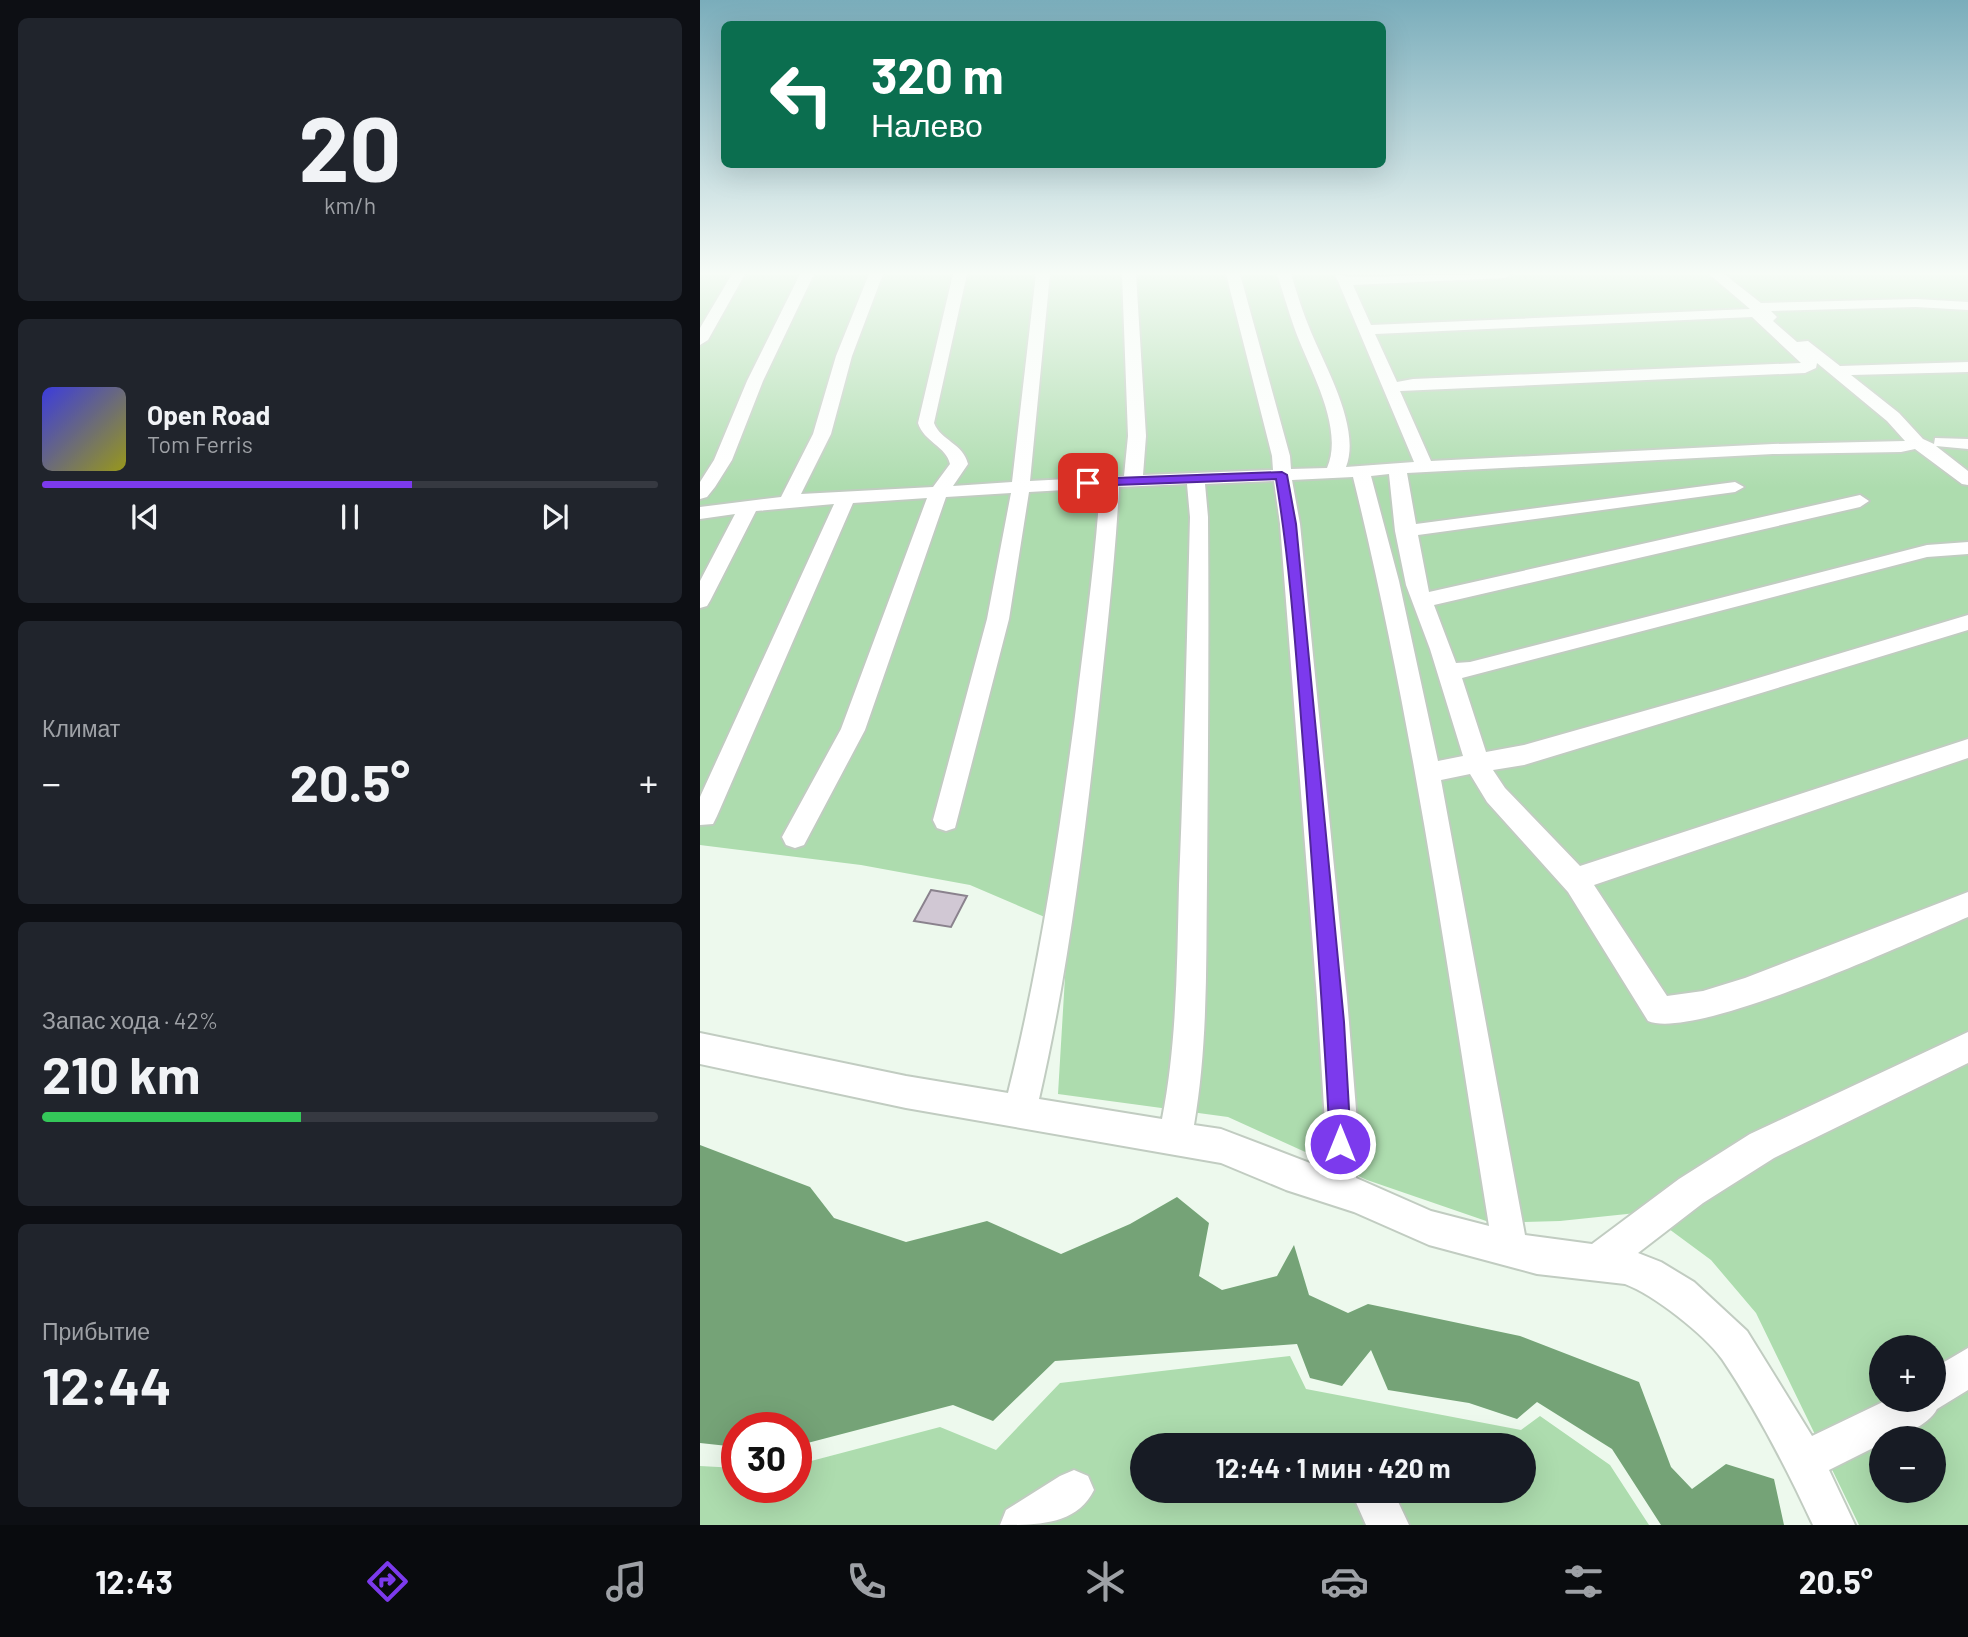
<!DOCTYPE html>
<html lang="ru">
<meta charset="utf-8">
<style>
:root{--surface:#171b24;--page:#20242c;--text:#f1f3f6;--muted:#9ea1a6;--line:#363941;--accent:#7c3aed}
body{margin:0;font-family:Barlow,sans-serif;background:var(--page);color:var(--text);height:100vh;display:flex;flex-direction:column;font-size:26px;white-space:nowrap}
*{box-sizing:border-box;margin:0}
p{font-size:23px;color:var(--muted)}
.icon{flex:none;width:38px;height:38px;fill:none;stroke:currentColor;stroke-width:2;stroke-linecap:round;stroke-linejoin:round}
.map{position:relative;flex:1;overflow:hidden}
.sheet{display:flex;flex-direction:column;gap:18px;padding:18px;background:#0d0f14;width:700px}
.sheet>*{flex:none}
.banner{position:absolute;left:21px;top:21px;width:665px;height:147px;border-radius:10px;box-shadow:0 7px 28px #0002;background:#0b6e4f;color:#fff;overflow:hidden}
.tools{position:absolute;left:1169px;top:1335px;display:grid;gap:14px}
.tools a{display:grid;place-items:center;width:77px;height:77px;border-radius:50%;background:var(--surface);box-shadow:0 7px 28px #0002;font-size:35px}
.speed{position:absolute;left:21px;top:1412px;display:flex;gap:14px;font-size:35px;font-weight:700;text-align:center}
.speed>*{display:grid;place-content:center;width:91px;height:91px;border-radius:50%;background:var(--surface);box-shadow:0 7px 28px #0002;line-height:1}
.speed .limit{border:10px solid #d22;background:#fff;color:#111}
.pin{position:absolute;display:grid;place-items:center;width:60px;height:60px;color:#fff;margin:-30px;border-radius:14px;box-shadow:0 4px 10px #0006}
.me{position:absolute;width:77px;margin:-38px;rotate:0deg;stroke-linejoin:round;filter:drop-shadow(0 0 5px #0008)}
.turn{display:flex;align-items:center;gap:24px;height:147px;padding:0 35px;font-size:32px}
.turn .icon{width:91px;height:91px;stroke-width:2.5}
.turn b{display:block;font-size:49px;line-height:60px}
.big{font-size:52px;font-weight:700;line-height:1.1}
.sheet .widget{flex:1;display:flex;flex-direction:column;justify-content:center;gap:10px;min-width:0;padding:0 24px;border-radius:10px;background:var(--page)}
.sheet .dial{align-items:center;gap:0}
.dial b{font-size:91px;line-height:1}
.song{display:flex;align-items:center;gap:21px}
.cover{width:84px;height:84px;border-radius:10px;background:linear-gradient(135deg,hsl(240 70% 55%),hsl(60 70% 35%))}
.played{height:7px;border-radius:4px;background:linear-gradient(90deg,var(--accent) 60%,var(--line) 60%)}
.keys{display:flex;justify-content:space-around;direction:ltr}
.heat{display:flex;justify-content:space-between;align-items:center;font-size:38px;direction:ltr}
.charge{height:10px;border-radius:5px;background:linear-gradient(90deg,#34c759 42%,var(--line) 0)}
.trip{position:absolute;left:430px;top:1433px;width:406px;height:70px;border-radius:35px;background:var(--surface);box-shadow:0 7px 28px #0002;font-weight:700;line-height:70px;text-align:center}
.dock{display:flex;height:112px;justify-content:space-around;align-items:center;background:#090b0e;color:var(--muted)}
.dock .icon{width:49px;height:49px}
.dock .selected{color:var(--accent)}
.dock b{font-size:32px;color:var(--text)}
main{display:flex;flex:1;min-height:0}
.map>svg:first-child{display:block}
.green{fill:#addcae;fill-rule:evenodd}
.water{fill:#75a377}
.building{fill:#d1c8d4;stroke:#8a828d;stroke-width:2}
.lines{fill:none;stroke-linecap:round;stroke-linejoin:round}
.minor-casing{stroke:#c1ccc1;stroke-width:4}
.minor{fill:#fff;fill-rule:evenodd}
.route{fill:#7c3aed;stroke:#51269a;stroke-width:2}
</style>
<main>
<section class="sheet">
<div class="widget dial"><b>20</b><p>km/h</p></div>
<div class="widget">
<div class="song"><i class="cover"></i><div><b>Open Road</b><p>Tom Ferris</p></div></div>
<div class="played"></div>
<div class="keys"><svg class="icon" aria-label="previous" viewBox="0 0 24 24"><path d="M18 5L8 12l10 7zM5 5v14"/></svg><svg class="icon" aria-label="pause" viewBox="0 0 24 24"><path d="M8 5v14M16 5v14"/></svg><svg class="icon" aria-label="next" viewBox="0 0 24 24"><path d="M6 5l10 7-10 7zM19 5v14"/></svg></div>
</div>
<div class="widget"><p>Климат</p>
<div class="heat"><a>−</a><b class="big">20.5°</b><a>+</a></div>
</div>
<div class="widget"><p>Запас хода · 42%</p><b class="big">210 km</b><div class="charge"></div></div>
<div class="widget"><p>Прибытие</p><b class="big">12:44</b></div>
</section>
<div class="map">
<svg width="1268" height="1525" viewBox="0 0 1268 1525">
<rect width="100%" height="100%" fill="#edf9ed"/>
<path class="green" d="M0 275H1268V1525H1159L1056 1313 1011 1260 946 1212 860 1221 792 1223 667 1180 528 1117 358 1094 368 927 270 885 161 865 0 845ZM1181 1348H1234V1400H1181ZM1181 1438H1234V1491H1181Z
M590 1356 606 1389 821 1430 840 1416 910 1465 949 1525H0V1466L37 1468V1488H96V1465L240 1427 296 1450 360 1383ZM443 1446H824V1491H443Z"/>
<path class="water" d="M0 1145 110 1187 134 1218 206 1242 287 1221 361 1254 430 1224 477 1197 509 1223 499 1276 522 1290 577 1276 594 1245 609 1295 648 1313 668 1304 820 1336 939 1382 971 1467 992 1489 1026 1464 1074 1479 1084 1525H961L912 1449 837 1402 817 1419 769 1403 688 1390 671 1350 642 1386 610 1378 597 1344 355 1361 293 1421 253 1405 96 1446V1428H37V1447L0 1443Z"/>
<path class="building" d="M231 890 267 896 251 927 214 921Z"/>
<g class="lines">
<g class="minor-casing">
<path id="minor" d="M32 274H45L8 340 0 345V328Z
M100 274H114L63 381 32 460 15 487 7 497 0 499V482L14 460 47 381Z
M169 274H183L152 356 131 434 101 494 233 487 250 464C246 446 224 442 218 423L253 274H267L234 423C241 441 263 443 268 464L253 486 312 482 336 274H350L330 481 424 476 428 436 422 274H436L446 436 443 475 573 470 572 456 526 274H540L590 456 591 469 627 468C645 427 608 367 594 327 588 310 583 292 577 274H591C597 294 603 313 611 332 626 368 661 429 646 467L714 462 635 274 650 277 811 274 805 278 653 285 671 325 1050 309 1009 274H1024L1061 303 1216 299 1268 302V310L1216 307 1071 311 1077 317 1073 321 1097 342 1108 341 1140 366 1268 362V372L1151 375 1199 413 1223 439 1234 444 1235 438 1268 439V449L1236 446 1268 471V485L1262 484 1215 449 1201 452 1073 454 707 473 716 524 1035 482 1044 487 1035 492 718 535 729 592 1160 495 1169 501 1160 507 734 605 756 663 770 662 1227 545 1268 542V554L1227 557 762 678 786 752 824 745 1018 690 1268 615V630L824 765 793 770 805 788 880 866 1268 739V758L894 885 967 996 1003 991 1045 978 1268 892V917C1212 941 996 1041 948 1021L868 892 787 802 770 774 741 780 825 1235 892 1244 979 1179 1050 1134 1268 1032V1063L1074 1158 1003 1203 938 1253 961 1262 994 1282 1047 1331 1112 1436 1187 1400H1234V1368L1268 1348V1390L1237 1409C1228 1426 1199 1438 1181 1438V1444L1129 1470 1155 1525H1113C1087 1469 1057 1411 1022 1359 1004 1334 954 1295 925 1284L837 1274 729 1245 654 1212 586 1190 521 1163 206 1108 0 1064V1033L206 1076 308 1093C339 969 358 843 375 716 384 640 395 564 400 488L329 492 309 619 255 828 246 831 237 828 233 820 287 619 311 493 246 497 165 730 104 845 95 848 86 845 82 837 141 729 227 498 153 503 17 816 13 824 0 825V797L134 504 56 511 10 601 7 606 0 608V581L35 514 0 519V507L81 497 113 434 136 356ZM1052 317 1101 363 713 379 697 382 675 334ZM1117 363 1187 421 1205 441 1073 444 731 461 700 391 1105 373 1116 368ZM689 474 695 531 706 585 730 649 763 756 738 761 699 581 671 476ZM653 477C714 724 748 975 789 1226L731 1211 656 1178 657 1122 647 998 600 524 592 480ZM574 481 580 524 617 998 625 1122 623 1168 521 1129 494 1125C508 1044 506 962 507 880 508 759 509 638 508 517L505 484ZM487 484 490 517C487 640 484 763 479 885 477 963 477 1043 462 1119L339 1099C368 972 384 844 398 715 406 639 415 563 419 487Z
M374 1470 388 1476 394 1490C377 1525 338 1525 300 1525L306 1510 360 1476Z
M651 1491H693L709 1525H666Z"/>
</g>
<use href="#minor" class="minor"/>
</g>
<linearGradient id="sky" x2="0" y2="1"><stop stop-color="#7aadbb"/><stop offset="0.56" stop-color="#f7fcf7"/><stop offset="1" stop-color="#f7fcf7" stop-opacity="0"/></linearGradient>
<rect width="1268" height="488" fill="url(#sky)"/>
<path class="route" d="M582 472 587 475 596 524 644 1022 651 1144 648 1152 640 1155 633 1152 630 1144C624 1019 614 894 605 769 597 672 592 575 576 479L388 486 382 483 388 479Z"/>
</svg>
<div class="tools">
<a>+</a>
<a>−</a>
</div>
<div class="speed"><div class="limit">30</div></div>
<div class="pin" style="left:388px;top:483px;background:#d93025"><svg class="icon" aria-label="arrive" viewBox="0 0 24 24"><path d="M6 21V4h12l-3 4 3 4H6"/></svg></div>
<svg class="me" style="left:640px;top:1144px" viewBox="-20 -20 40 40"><circle r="17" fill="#7c3aed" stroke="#fff" stroke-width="3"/><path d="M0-11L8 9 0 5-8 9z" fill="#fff"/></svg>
<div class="trip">12:44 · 1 мин · 420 m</div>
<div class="banner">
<div class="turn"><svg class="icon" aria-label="left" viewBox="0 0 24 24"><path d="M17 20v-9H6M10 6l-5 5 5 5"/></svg><div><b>320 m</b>Налево</div></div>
</div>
</div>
</main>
<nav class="dock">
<b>12:43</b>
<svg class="icon selected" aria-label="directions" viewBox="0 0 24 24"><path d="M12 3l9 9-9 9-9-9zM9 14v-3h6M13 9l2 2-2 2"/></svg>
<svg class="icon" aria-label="music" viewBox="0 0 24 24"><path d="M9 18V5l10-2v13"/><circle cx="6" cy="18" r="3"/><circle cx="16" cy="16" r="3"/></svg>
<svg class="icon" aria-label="phone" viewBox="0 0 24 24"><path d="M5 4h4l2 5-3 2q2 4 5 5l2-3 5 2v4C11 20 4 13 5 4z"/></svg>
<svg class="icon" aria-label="climate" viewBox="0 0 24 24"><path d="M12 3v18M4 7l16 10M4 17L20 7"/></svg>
<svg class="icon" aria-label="car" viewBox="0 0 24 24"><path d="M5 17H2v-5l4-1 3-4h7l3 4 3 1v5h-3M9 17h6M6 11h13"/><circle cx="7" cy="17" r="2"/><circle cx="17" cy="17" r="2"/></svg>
<svg class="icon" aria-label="filters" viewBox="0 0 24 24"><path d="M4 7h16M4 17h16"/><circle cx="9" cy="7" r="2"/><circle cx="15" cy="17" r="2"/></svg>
<b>20.5°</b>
</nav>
